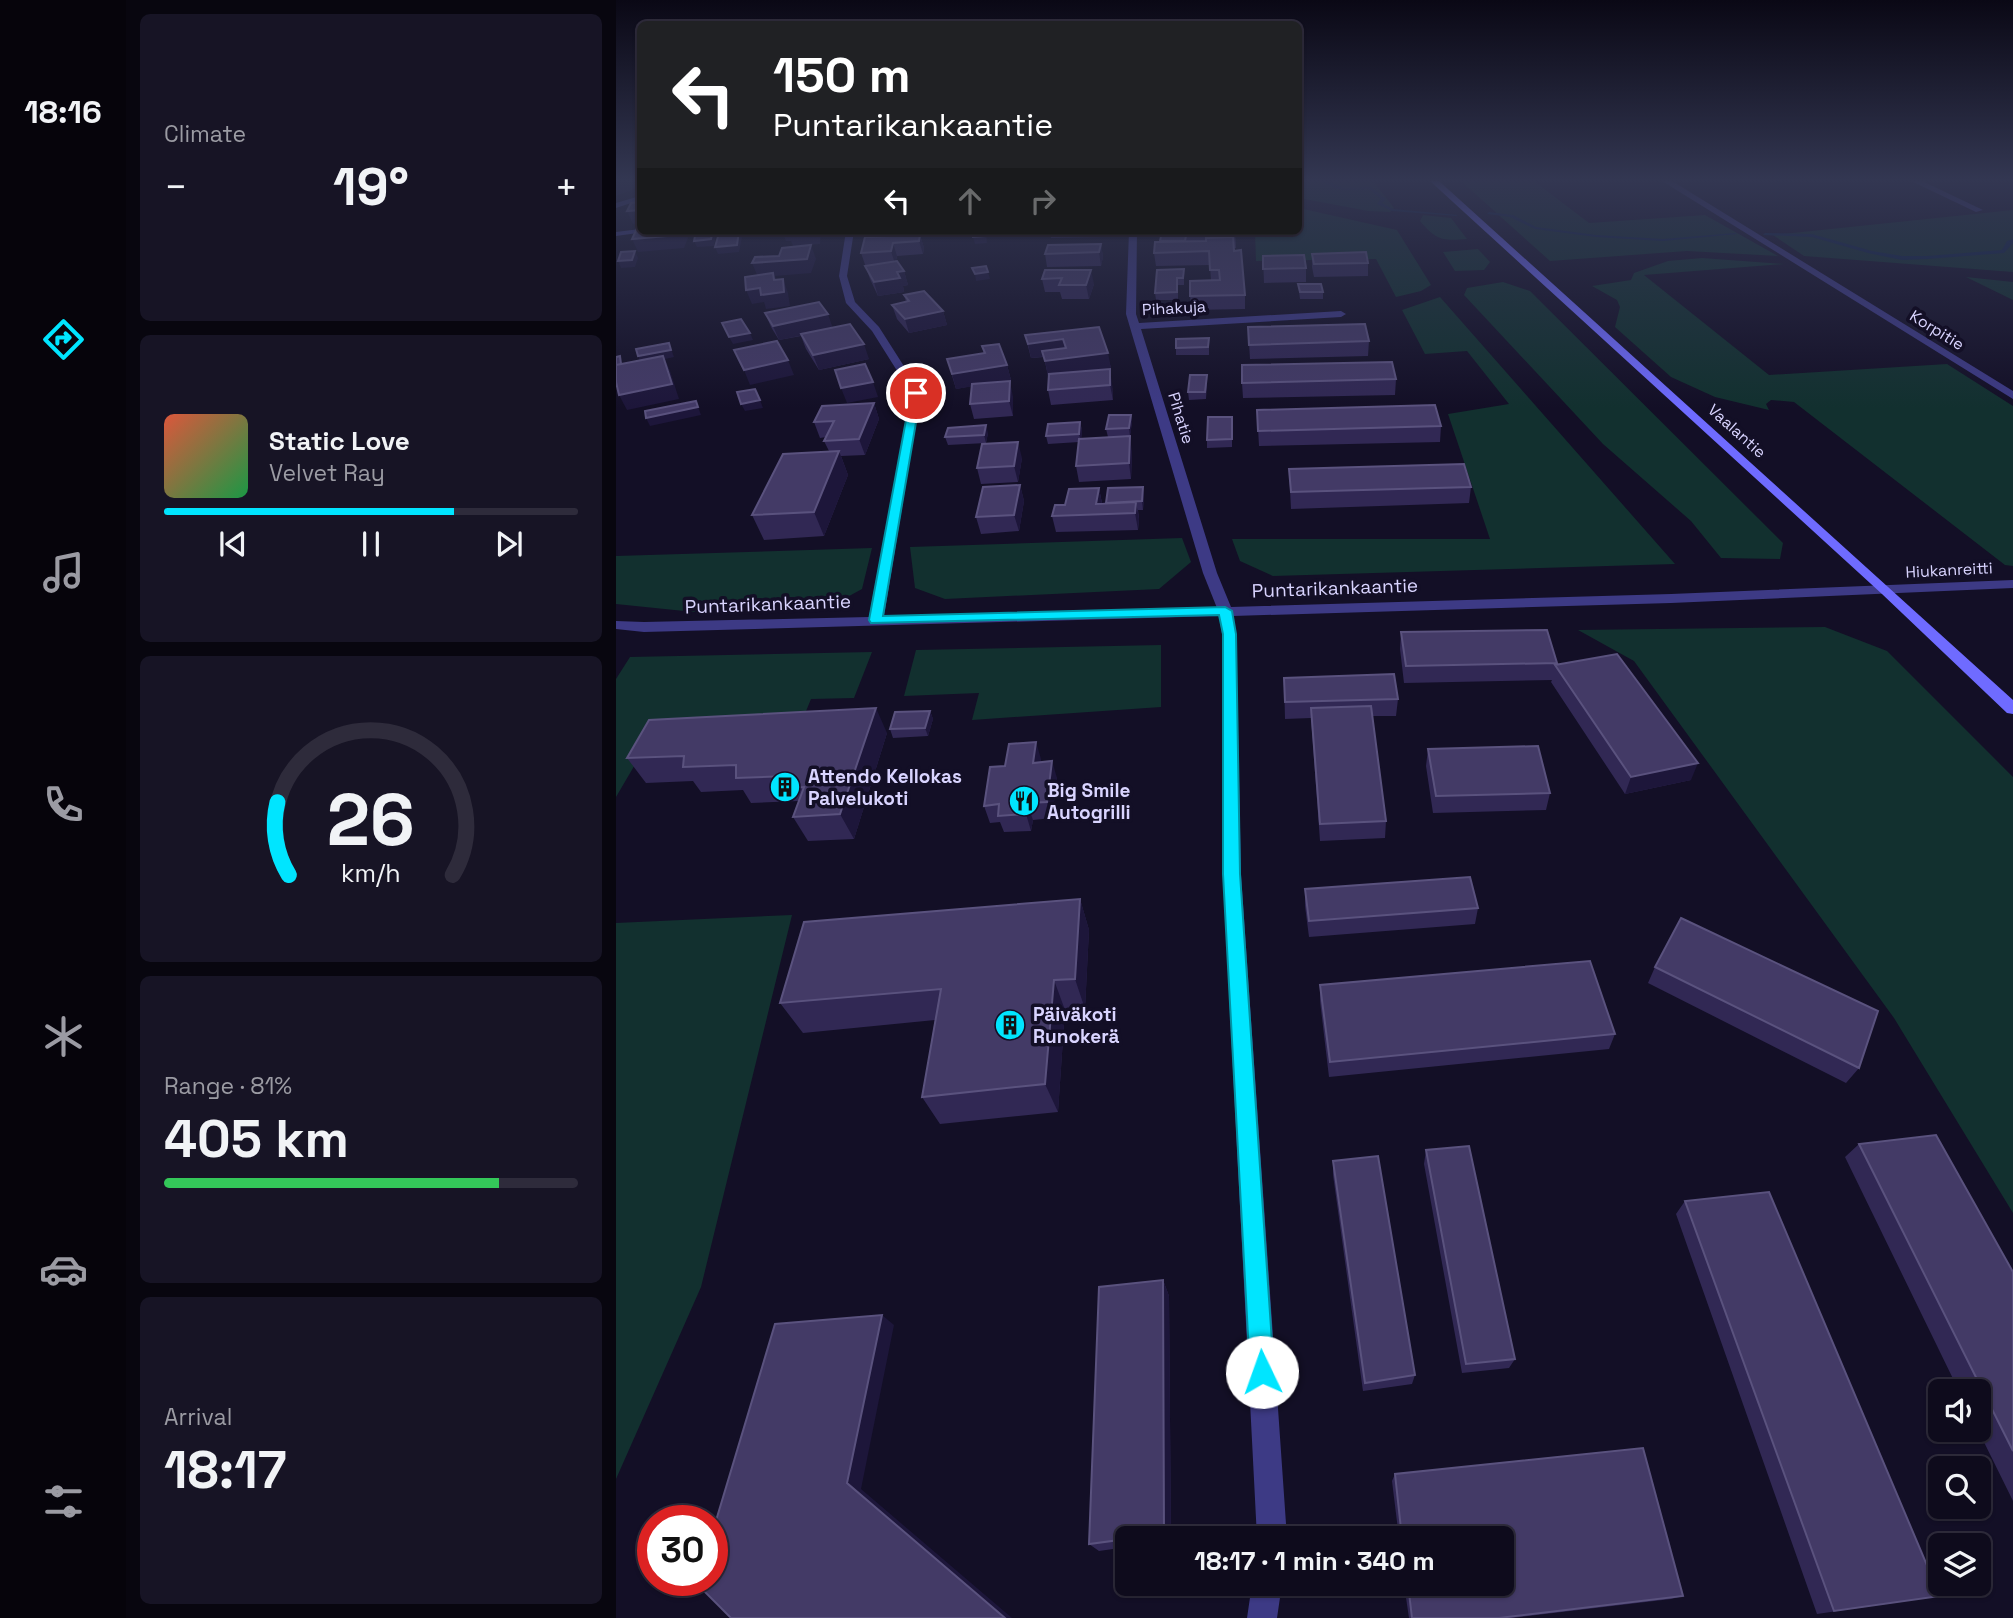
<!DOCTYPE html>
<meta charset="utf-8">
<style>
:root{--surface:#0e0b1c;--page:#171425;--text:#f1f3f6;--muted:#9b9ba3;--line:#2e2b3b;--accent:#00e5ff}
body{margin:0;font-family:"Space Grotesk",sans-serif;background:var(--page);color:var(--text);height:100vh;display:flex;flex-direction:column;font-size:26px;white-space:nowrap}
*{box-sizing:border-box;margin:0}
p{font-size:23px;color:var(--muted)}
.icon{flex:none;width:38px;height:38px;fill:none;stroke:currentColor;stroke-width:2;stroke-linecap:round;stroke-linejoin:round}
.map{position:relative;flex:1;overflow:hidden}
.panel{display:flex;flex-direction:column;gap:14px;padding:14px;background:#08060f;width:490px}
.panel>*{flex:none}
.hud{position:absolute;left:21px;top:21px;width:665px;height:214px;border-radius:10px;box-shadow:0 2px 5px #0004,0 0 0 2px var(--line);background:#202124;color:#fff;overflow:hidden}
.fabs{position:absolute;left:1312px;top:1379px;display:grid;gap:14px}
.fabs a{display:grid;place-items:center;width:63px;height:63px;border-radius:10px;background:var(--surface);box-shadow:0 2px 5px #0004,0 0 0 2px var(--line);font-size:35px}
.speed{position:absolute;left:21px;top:1505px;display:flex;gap:14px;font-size:35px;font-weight:700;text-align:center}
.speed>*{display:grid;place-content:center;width:91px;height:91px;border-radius:50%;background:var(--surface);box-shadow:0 2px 5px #0004,0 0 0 2px var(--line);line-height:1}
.speed .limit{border:10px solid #d22;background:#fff;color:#111}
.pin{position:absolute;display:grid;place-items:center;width:60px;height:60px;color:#fff;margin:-30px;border:4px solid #fff;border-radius:50%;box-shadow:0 2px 7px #0007}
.me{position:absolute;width:77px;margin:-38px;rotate:357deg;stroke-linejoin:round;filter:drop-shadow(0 0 5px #0008)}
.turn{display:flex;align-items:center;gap:24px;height:147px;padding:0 21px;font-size:32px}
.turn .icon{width:91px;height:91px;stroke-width:2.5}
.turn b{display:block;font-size:49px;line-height:60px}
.lanes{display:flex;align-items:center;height:66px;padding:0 21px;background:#0003;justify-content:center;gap:35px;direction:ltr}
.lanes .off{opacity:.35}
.big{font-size:52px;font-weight:700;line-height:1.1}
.panel .card{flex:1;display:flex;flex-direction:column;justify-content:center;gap:10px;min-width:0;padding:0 24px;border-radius:10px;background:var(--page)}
.panel .dial{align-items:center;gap:0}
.dial svg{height:182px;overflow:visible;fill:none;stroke:var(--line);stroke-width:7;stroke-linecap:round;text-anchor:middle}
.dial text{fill:var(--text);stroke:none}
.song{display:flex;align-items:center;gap:21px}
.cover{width:84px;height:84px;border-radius:10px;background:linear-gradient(135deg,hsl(10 70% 55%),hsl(140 70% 35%))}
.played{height:7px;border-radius:4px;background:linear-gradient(90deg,var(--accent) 70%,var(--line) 70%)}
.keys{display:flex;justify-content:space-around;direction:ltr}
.heat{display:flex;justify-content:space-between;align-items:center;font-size:38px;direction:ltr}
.charge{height:10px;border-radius:5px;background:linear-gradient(90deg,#34c759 81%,var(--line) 0)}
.trip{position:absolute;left:499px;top:1526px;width:399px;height:70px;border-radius:10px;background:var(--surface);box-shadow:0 2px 5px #0004,0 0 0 2px var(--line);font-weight:700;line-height:70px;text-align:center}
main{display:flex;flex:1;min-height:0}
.tab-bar{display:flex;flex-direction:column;width:126px;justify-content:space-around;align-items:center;background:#06040b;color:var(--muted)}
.tab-bar .icon{width:49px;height:49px}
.tab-bar .on{color:var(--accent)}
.tab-bar b{font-size:32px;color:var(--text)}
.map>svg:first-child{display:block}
.green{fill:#12302f}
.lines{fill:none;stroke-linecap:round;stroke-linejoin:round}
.stream{fill:#0c2248;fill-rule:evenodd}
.street{fill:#3d3a85;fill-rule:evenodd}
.secondary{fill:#6f6bff;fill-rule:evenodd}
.wall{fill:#312854}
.shaded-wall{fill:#1d163a}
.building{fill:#433a66;stroke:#5a527e;stroke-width:2}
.route{fill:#00e5ff;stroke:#0095a6;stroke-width:2}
.labels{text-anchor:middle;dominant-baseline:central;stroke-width:7;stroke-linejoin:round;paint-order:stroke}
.far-street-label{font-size:16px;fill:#d9d4ff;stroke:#130f26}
.street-label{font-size:19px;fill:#d9d4ff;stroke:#130f26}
.poi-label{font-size:19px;font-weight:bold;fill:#d9d4ff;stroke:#130f26;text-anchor:start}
</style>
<main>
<nav class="tab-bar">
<b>18:16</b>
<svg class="icon on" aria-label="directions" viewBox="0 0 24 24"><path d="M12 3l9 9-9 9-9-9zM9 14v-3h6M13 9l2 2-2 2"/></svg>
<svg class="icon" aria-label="music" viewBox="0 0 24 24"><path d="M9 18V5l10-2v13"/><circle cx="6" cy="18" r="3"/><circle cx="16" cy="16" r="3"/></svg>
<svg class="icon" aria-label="phone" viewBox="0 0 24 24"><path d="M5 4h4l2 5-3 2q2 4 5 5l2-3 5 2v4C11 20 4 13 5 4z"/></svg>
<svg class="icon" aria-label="climate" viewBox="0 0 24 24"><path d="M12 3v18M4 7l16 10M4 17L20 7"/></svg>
<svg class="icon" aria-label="car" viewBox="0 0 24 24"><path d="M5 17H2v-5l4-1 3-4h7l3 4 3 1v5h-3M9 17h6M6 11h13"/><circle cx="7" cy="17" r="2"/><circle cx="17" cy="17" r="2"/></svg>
<svg class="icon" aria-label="filters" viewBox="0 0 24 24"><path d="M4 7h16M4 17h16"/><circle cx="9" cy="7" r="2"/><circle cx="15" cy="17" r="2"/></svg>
</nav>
<section class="panel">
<div class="card"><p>Climate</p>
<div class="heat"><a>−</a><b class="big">19°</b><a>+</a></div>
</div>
<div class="card">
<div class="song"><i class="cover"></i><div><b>Static Love</b><p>Velvet Ray</p></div></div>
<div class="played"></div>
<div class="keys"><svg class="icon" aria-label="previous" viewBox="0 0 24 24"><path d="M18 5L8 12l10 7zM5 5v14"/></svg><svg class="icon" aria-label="pause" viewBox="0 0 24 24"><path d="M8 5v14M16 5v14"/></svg><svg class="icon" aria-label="next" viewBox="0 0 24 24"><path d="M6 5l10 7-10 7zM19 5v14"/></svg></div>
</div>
<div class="card dial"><svg viewBox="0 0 100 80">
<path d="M14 69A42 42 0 1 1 86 69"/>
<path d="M14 69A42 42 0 0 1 9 37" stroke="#00e5ff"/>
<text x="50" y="56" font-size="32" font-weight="700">26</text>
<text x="50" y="72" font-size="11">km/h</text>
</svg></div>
<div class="card"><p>Range · 81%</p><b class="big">405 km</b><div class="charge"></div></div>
<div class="card"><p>Arrival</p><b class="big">18:17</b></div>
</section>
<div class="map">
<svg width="1397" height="1618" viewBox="0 0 1397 1618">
<rect width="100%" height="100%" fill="#130f26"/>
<path class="green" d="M683 181H757L778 208 774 212 752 211 683 198Z
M845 181H918L973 223 1089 215 1162 256 1071 251 934 261Z
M683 208 781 230 815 285 805 291 780 297 760 259 640 261 639 231H682Z
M1397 210V272L1188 256 1157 235Z
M807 215 835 218 851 239C826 241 820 240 804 221Z
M862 249 874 262 868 270 839 271 827 252Z
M1086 258 1168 264 1028 275 1153 375 1331 364 1397 406V566L1389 565 1178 402 1155 400 1150 404 1153 410 1099 397 1055 377 999 327 1004 307 1001 300 976 286 1015 280 1018 273 1052 261Z
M1350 277 1397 282V300Z
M887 282 914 291 1167 543 1164 559 1105 558 1075 521 987 444 848 295 851 288Z
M824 297 1059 564 657 576 624 561 616 539H874L832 414 893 404 851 351 809 354 786 310Z
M566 538 575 562 543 589 329 599 299 588 294 547Z
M256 548 246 589 224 601 78 612 0 604V556Z
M1209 627 1271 651 1397 777V1213L1278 1018 1018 661 962 630Z
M545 645V707L356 720 363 693 288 696 300 650Z
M256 652 238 698 195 699 181 733 34 739 0 797V679L14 657Z
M176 915 85 1287 0 1479V923Z"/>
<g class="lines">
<path class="stream" d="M706 181H712L728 188 755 187 770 199 766 203 777 209 842 215 840 216 776 211 761 204 765 199 753 189C732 189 725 194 706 181Z
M873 212 897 215 920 227 980 235 1047 239 1119 233 1121 234 1047 241 980 237 919 229 894 217 871 214Z
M1149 233 1196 234 1256 251 1286 256H1311L1386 250 1391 241 1397 239V243L1388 253 1311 259 1286 260 1252 253 1196 237 1147 235Z"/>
<path class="street" d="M1046 181H1056L1397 391V399Z
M1295 181H1306L1367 210 1360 212Z
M24 196V200L0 208V203Z
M24 229 36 231 0 236V232Z
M230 231H238L231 276 239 302 263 327 305 393 268 616 601 608 587 573 510 314 513 231H521L520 314 523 323 725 311 730 314 725 317 525 329 601 573 615 607 1055 594 1397 580V588L1055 603 617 616 620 634 625 875 671 1538H641L607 875 606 634 603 616 28 632 0 629V621L28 622 253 617 295 393 256 331 230 303 223 276Z
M636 1584H666L661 1618H631Z"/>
<path class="secondary" d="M814 181H823L1397 700V714L1391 713 1266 594Z"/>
</g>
<path class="wall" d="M259 231H291L290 235H304L308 248 307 254 281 256 280 261 288 271 292 285 287 286 288 292 262 296 254 279 245 253 263 236 262 232 259 233Z
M434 231H491L490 237 435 238Z
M545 231H619L620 248H618L629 295V309L576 310 574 296 595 280 594 265 540 266 538 253 544 241 569 236V233L545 234Z
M485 244 487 257 485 266 431 267 429 254Z
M696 254 752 263V276L698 277 696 267Z
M647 256 690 268V282L648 283Z
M429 270 478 284 473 299H446L444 292H429L426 279Z
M541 270 568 276V285H562V300H540L539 293Z
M682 284 707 292V299H684Z
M288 295 327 311 331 325 293 333 281 319 276 305 290 302Z
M149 313 217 328 253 359 203 370 190 349 185 336 163 340 155 327Z
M483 327 495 368 467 371 496 384 497 400 435 405 432 390V376L428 357 415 358 409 335Z
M632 327 753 341 752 356 634 359Z
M593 338V355H560V348Z
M366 346 391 365 395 380 380 382 397 397V416L358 419 354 404 356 386 340 389 331 359 368 353Z
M780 379 779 395 627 398 626 383Z
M591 383 590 399 573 400 572 392Z
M258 403 263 419 249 455 225 456 232 475 208 536 148 540 136 515 213 451 208 441 210 437 204 438 198 422Z
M641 410 825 426 824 442 643 446Z
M515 415 516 422 514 436 492 437 490 429Z
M616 417V447L591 448V440Z
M464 422 466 430 465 439 516 452 515 479 463 482 460 466 463 442 432 444 430 436Z
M372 433 370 443 332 445 329 437Z
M406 458 402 482 365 484 361 468Z
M673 469 855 487 853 503 675 509Z
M404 485 408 501 403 531 365 534 360 517Z
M483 488 486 503 528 495 527 510H522L523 519 522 530 440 532 436 516 449 505Z
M785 632 941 663 940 665 1075 780 1009 794 935 682 936 680 788 683 784 649Z
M668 678 782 699 780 716H756L770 821 769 838 704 841 695 718 669 719Z
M314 711 317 719 312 736 277 738 274 729Z
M271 733 238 839 192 841 177 817 183 802 182 801 135 803 127 790 85 792 77 781 30 783 11 758Z
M812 749 934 793 930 810 817 813 810 766Z
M425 759 424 762 441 778 436 818 417 820 415 831 388 832 384 822 374 823 368 806 389 766Z
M689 889 862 908 859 924 693 937 689 906Z
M464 899 473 930 469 1009 449 1010 442 1112 324 1124 306 1097 319 1020 187 1033 164 1003Z
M1039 967 1243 1068 1230 1083 1032 983Z
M704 985 999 1034 993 1049 713 1077 704 1001Z
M1243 1144 1397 1272V1501L1362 1430H1363V1391H1343L1229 1157Z
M810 1150 899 1359 893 1368 846 1373 808 1164Z
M717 1161 799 1375 796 1384 747 1391 717 1175Z
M1069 1201 1324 1596 1201 1614 1060 1214Z
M547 1280 553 1296 555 1538H511V1547L483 1551 473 1544Z
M779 1474 1067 1596 1055 1599 896 1618H793L788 1584H886V1538H783L776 1481Z"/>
<path class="shaded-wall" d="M0 181H24V187L0 196Z
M24 210V223L17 224 11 211Z
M63 231H69L72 238 68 248 22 252 16 239Z
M97 231H98L100 236 98 246 81 247 78 241Z
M123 231 126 237 123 252 102 254 99 247Z
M166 231H205L204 244 177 246 175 241H170Z
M259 231H291L290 237 264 239 262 232 259 233Z
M370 231 371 243 359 244 357 237Z
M304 235 308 248 307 254 303 241Z
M277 243 281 256 279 264 275 251Z
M485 244 487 257 485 266 483 252Z
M195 245 200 259 195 273 159 276 163 286 167 279 172 293 174 306 150 309 148 302 136 304 130 290 144 288 142 277 136 263Z
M19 251 22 258 19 267 5 268 2 261Z
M475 270 478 284 473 299 470 285Z
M288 271 292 285 287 286 288 292 262 296 258 282 281 272Z
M372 272 374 279 360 281 359 274Z
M327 311 331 325 293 333 289 319Z
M212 314 217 329 163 340 157 326Z
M134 333 137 340 117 344 113 337Z
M447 339 450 354 415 358 412 344Z
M53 343 58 357 49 359 54 371 63 399 11 410 3 395 25 364 22 356Z
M248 344 253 359 203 370 197 355Z
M492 353 495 368 432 376 429 361Z
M172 360 178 375 134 385 128 370Z
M391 365 395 380 340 389 336 374Z
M494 369 496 384 497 400 494 385Z
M394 381 397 397V416L393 401Z
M257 382 262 397 231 403 225 388Z
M144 400 147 408 129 411 125 404Z
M80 401 85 415 34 426 30 418Z
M258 403 263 419 249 455 243 439Z
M515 415 516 422 514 436 513 428Z
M464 422 466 430 465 442 463 434Z
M370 425 372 433 370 443 368 435Z
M514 436 516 452 515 479 513 463Z
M402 442 406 458 402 482 398 466Z
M223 451 232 475 208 536 198 512Z
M404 485 408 501 403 531 398 515Z
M527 487 528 495 527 510 526 501Z
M483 488 486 504H480Z
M520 502 523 519 522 530 519 513Z
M260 708 271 733 238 839 224 814Z
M314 711 317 719 312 736 309 728Z
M420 742 425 759 422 780 417 763Z
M436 761 441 778 436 818 431 802Z
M1082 763 1075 780 1009 794 1015 777Z
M411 803 417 820 415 831 410 814Z
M464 899 473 930 469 1009 459 979Z
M438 980 449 1010 442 1112 429 1084Z
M547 1280 553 1296 555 1538H552L548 1534Z
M266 1315 278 1325 245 1489 396 1618H389L231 1483Z"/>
<path class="building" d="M24 202V210L11 211 15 203Z
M21 228H24V231H63L62 235 16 239Z
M80 231H97L95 239 78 241Z
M123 231 121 245 99 247 103 233Z
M173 231H195L173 233Z
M357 231H369V236L357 237Z
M569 231H619V234L569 236Z
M304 235 303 241 277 243 275 251 245 253 249 237Z
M545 236H570L569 241H544Z
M617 237 618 251 625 250 629 295 574 296V281L604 280 603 270H594L593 251 538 253 539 242 590 241V238Z
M485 244 483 252 429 254 432 245Z
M195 245 191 259 136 263 139 257 163 256 166 248Z
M19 251 16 260 2 261 5 252Z
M750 252 752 263 698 264 696 254Z
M688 255 690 268 647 269V256Z
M281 261 288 271 281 272 284 278 258 282 249 266Z
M370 266 372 272 359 274 356 268Z
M568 269 567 278H561V292L539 293 541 270Z
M429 270H475L470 285H443L446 278 426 279Z
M157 273 158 280 167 279 168 292 145 295 144 288 130 290 129 277Z
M682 284H705L707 292H684Z
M308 291 327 311 289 319 276 305 293 301 288 295Z
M203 302 212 314 157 326 149 313Z
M125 319 134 333 113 337 106 323Z
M234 324 248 344 197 355 185 334Z
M749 324 753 341 633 345 632 327Z
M483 327 492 353 429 361 426 351 450 348 447 339 412 344 409 335Z
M593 338 592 347 560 348V339Z
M161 341 172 360 128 370 118 350Z
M53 343 55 350 22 356 20 349Z
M383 344 391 365 336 374 331 359 369 353 366 346Z
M4 356 5 364 0 365V357Z
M47 356 56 384 3 395 0 382V365Z
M776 362 780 379 626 383V365Z
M249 364 257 382 225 388 219 370Z
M494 369V385L432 390 433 374Z
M574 375H591L589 392H572Z
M394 381 393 401 354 404 356 384Z
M139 389 144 400 125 404 121 392Z
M80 401 82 407 30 418 29 411Z
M258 403 243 439 208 441 218 421 198 422 206 406Z
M819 405 825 426 642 431 641 410Z
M493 415H515L513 428 490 429Z
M592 417H616V439L591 440Z
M464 422 463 434 430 436 432 424Z
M370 425 368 435 329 437 332 428Z
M514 436 513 463 460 466 463 439Z
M402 442 398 466 361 468 366 444Z
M223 451 198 512 136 515 167 454Z
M848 464 855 487 675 492 673 469Z
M404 485 398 515 360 517 367 487Z
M527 487 526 501 490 503 492 488Z
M483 488 480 504 520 502 519 513 436 516 439 505H449L453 489Z
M931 630 941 663 790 666 785 632Z
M1001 654 1082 763 1015 777 939 665Z
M778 674 782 699 669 702 668 678Z
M755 706 770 821 704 824 695 708Z
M260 708 224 814 177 817 188 787 174 788 172 776 120 778V765L67 767 68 756 11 758 33 720Z
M314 711 309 728 274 729 279 712Z
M420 742 417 763 436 761 431 802 411 803 410 814 382 816 383 804 368 806 374 767 389 766 393 744Z
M922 746 934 793 820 796 812 749Z
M854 877 862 908 693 921 689 889Z
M464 899 459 979 438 980 429 1084 306 1097 325 989 164 1003 188 922Z
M1065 918 1262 1011 1243 1068 1039 967Z
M974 961 999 1034 714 1062 704 985Z
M1320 1135 1397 1272V1451L1243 1144Z
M853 1146 899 1359 850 1364 810 1150Z
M762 1156 799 1375 749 1383 717 1161Z
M1153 1192 1324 1596 1218 1611 1069 1201Z
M547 1280 548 1534 473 1544 483 1287Z
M266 1315 231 1483 389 1618H115L81 1584 82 1580H96V1534L159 1324Z
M1027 1448 1067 1596 883 1618H796L792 1584H886V1538H786L779 1474Z"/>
<linearGradient id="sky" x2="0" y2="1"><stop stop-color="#0a0815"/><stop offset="0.44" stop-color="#333752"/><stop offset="1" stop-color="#333752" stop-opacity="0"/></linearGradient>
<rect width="1397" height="408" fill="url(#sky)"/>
<path class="route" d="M300 390 305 393 267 616 609 607 616 611 620 634 624 874 658 1372 654 1381 646 1384 637 1381 634 1372 607 874V634L603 615 255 623 253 620 295 393Z"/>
<defs>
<g id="building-disc" transform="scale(1.575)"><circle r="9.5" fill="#00e5ff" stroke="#130f26"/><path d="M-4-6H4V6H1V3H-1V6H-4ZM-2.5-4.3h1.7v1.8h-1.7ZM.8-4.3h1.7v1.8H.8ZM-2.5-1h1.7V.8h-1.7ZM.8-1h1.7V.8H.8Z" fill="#111"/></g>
<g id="restaurant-disc" transform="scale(1.575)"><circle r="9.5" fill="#00e5ff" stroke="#130f26"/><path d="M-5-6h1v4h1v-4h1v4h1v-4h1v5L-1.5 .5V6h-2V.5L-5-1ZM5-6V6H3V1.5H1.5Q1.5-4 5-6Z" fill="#111"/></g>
</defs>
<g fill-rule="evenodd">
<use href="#building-disc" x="169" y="787"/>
<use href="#restaurant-disc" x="408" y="801"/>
<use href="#building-disc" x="394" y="1025"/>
</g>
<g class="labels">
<g class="far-street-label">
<text transform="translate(558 308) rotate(-3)">Pihakuja</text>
<text transform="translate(1321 330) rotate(32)">Korpitie</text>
<text transform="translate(565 418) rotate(73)">Pihatie</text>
<text transform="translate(1121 431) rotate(42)">Vaalantie</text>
<text transform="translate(1333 570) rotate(-3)">Hiukanreitti</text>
</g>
<g class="street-label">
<text transform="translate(719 588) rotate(-2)">Puntarikankaantie</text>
<text transform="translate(152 604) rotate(-2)">Puntarikankaantie</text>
</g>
<g class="poi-label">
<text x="192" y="776">Attendo Kellokas<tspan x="192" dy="22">Palvelukoti</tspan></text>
<text x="431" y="790">Big Smile<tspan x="431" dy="22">Autogrilli</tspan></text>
<text x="417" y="1014">Päiväkoti<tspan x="417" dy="22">Runokerä</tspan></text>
</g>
</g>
</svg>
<div class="fabs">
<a><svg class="icon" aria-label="sound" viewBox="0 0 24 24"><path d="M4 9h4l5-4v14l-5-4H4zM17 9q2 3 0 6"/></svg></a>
<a><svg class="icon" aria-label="search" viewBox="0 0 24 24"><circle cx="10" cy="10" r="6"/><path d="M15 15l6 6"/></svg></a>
<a><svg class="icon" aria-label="layers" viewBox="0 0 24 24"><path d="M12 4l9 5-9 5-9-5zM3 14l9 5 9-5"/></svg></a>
</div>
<div class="speed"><div class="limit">30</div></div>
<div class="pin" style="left:300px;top:393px;background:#d93025"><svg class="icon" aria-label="arrive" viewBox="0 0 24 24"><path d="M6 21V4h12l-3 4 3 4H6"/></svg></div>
<svg class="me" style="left:646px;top:1372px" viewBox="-20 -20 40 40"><circle r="19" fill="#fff"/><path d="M0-13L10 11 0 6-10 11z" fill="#00e5ff"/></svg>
<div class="trip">18:17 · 1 min · 340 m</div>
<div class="hud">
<div class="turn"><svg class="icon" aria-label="left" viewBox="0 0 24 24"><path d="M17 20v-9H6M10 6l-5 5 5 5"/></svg><div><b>150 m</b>Puntarikankaantie</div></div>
<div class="lanes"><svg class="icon" aria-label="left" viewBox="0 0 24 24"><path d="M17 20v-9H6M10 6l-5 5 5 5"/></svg><svg class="icon off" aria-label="ahead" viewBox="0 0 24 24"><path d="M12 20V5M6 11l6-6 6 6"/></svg><svg class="icon off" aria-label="right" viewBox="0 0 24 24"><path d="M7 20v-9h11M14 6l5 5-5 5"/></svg></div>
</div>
</div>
</main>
